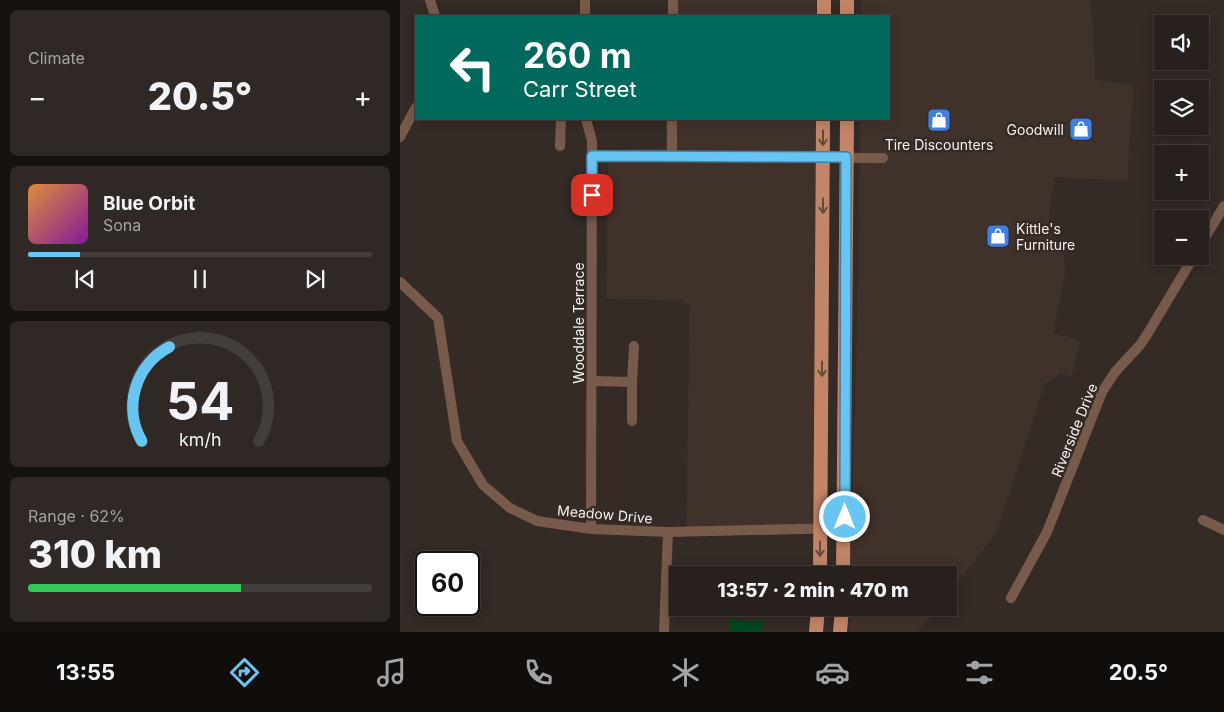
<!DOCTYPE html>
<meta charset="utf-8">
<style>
:root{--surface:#27201c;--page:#2f2825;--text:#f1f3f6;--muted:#a4a3a3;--line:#433e3b;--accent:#68c4f0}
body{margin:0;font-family:Inter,sans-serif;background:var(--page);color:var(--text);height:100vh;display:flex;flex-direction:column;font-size:19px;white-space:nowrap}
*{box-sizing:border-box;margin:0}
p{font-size:16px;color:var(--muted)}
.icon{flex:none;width:28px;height:28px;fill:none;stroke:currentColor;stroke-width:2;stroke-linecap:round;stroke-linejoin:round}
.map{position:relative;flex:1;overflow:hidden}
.sheet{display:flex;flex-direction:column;gap:10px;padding:10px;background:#15120f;width:400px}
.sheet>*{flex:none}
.guide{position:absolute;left:15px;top:15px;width:475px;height:105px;border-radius:0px;box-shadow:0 2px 12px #0003,0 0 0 1px var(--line);background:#00695c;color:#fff;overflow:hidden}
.controls{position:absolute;left:754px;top:15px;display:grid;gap:10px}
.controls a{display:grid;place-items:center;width:55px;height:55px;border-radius:0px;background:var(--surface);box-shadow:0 2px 12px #0003,0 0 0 1px var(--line);font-size:25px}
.speed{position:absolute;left:15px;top:551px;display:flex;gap:10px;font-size:25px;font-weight:700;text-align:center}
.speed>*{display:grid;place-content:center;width:65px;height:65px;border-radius:50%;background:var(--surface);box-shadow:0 2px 12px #0003,0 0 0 1px var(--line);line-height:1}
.speed .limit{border:2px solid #111;border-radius:8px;background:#fff;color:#111}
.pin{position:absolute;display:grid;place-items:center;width:42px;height:42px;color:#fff;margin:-21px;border-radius:10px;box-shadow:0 2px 8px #0006}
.me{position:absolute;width:55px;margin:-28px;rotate:0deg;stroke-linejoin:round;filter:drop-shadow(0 0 4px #0008)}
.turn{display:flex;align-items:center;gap:18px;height:105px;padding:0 25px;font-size:22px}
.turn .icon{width:65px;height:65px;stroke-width:2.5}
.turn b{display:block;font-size:35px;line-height:42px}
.big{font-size:38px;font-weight:800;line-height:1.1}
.sheet .card{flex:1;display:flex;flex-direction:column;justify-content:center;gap:8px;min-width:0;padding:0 18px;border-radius:8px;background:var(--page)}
.sheet .dial{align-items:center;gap:0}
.dial svg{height:130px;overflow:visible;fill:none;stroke:var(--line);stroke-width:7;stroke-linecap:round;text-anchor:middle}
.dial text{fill:var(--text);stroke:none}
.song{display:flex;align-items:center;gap:15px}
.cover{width:60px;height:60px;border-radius:8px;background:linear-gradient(135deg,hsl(30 70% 55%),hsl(290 70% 35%))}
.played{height:5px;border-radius:2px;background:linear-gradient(90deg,var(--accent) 15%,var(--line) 15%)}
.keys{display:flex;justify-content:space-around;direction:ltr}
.heat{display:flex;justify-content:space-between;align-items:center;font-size:28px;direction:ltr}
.charge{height:8px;border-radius:4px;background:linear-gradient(90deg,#34c759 62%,var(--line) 0)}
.trip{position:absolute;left:269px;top:566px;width:288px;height:50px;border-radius:0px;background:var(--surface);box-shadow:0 2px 12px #0003,0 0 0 1px var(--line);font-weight:800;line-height:50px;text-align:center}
.tabs{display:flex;height:80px;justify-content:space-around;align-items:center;background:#100d0b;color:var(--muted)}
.tabs .icon{width:35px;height:35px}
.tabs .on{color:var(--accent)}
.tabs b{font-size:22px;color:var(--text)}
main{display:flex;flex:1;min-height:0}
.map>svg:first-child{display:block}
.built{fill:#41312b}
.park{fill:#01461e}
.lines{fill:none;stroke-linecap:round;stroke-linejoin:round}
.minor{stroke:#785a4b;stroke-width:10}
.major{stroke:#c28567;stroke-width:14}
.oneway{stroke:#664a3d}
.route-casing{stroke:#447f9c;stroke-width:12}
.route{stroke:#68c4f0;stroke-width:9}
.labels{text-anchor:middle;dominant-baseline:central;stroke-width:5;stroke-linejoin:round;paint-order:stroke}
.poi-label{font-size:14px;fill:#f7f0ed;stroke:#342a26;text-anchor:end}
.street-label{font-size:14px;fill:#f7f0ed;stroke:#342a26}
</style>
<main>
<section class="sheet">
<div class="card"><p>Climate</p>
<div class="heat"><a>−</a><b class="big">20.5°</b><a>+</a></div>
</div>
<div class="card">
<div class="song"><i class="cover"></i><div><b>Blue Orbit</b><p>Sona</p></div></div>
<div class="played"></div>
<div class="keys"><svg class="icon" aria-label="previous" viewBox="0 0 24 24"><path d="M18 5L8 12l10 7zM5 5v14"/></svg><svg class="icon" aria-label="pause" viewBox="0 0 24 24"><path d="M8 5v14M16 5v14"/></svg><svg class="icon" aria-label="next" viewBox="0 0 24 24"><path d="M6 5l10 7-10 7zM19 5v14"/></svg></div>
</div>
<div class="card dial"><svg viewBox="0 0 100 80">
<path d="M14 69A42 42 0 1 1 86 69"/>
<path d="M14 69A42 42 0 0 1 31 11" stroke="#68c4f0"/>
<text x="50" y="56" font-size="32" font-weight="700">54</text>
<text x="50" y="72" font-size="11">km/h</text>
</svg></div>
<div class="card"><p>Range · 62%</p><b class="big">310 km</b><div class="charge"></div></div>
</section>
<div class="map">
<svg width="824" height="632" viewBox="0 0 824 632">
<rect width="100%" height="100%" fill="#342a26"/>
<path class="built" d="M268 0H416V16H267Z
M461 0H691L695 79 700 81 734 84 727 181 654 177 648 231 661 244 666 270 653 333 680 340 672 376 660 374 645 383 597 532 548 594V575H450L459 256 460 119H489V16H461Z
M266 119H416L413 524 286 529 290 306 282 300 206 299 208 165 213 150 265 148Z
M450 608H537L518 632H449Z"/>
<path class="park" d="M330 620 363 621 362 632H329Z"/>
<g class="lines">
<path class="minor" d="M30 0 35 16
M185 0V16
M273 16V0
M186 119 192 141V157L191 529
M0 137 16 107
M160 146 161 119
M192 157 483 158
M272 157V119
M800 246 824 206
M0 282 38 318 57 441 83 485 110 508 137 521 191 529 268 532 445 528
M192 381 232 382V421
M232 382 234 346
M803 520 824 530
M611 598 647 532 702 392 715 372 740 345 748 333 794 256
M264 632 268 532"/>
<path class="major" d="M424 16V0
M447 16V0
M420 575 423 119
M443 575 447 119
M416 632 418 608
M440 632 442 608"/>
</g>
<defs><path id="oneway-shaft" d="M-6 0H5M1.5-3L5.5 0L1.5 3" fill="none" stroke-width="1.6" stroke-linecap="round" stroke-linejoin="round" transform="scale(1.25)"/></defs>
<g class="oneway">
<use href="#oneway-shaft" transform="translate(423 138) rotate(90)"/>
<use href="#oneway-shaft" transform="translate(423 206) rotate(90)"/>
<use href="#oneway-shaft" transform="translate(422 369) rotate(90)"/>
<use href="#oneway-shaft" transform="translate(420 549) rotate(90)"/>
</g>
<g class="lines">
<g class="route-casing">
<path id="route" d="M192 195V156L446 157 445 517"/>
</g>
<use href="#route" class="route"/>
</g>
<defs>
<g id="shop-square" transform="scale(1.25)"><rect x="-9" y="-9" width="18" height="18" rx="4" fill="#3f7fe0" stroke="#342a26"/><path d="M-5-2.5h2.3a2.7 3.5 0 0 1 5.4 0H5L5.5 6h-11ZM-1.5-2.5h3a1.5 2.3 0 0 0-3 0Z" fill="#fff"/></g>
</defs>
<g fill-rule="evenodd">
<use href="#shop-square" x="539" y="120"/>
<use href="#shop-square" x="681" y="129"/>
<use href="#shop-square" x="598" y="236"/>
</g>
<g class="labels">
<g class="poi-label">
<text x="664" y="129">Goodwill</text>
<text x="539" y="144" text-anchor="middle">Tire Discounters</text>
<text x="616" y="228" text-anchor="start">Kittle's<tspan x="616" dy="16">Furniture</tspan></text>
</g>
<g class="street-label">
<text transform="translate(178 323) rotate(-90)">Wooddale Terrace</text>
<text transform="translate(674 430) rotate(-68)">Riverside Drive</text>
<text transform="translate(205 514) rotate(5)">Meadow Drive</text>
</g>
</g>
</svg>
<div class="controls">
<a><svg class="icon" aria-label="sound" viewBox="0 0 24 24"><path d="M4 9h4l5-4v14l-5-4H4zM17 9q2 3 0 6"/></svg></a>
<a><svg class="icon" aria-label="layers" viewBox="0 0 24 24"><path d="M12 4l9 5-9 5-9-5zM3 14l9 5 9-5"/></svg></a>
<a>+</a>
<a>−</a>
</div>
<div class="speed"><div class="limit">60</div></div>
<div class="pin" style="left:192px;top:195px;background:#d93025"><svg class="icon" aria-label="arrive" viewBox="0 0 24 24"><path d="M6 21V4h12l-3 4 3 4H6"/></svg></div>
<svg class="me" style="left:445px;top:517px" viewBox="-20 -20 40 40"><circle r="17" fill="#68c4f0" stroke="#fff" stroke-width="3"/><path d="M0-11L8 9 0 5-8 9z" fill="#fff"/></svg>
<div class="trip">13:57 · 2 min · 470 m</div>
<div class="guide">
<div class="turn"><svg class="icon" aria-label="left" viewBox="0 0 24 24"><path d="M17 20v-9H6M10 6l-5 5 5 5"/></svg><div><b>260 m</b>Carr Street</div></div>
</div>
</div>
</main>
<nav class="tabs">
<b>13:55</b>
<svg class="icon on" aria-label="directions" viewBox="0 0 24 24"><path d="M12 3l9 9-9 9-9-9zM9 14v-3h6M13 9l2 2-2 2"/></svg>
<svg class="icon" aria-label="music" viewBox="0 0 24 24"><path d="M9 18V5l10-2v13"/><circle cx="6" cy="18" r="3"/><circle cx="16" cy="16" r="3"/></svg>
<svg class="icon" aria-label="phone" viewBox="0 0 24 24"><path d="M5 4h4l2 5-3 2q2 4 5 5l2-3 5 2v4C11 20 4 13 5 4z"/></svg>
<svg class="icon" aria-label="climate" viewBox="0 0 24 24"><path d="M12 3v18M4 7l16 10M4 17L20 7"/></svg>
<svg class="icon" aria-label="car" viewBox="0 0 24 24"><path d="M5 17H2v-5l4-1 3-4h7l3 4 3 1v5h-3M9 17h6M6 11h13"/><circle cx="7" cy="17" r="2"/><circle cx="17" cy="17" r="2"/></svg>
<svg class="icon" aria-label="filters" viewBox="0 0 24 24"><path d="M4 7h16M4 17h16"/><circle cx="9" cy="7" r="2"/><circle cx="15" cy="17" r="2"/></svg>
<b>20.5°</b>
</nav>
